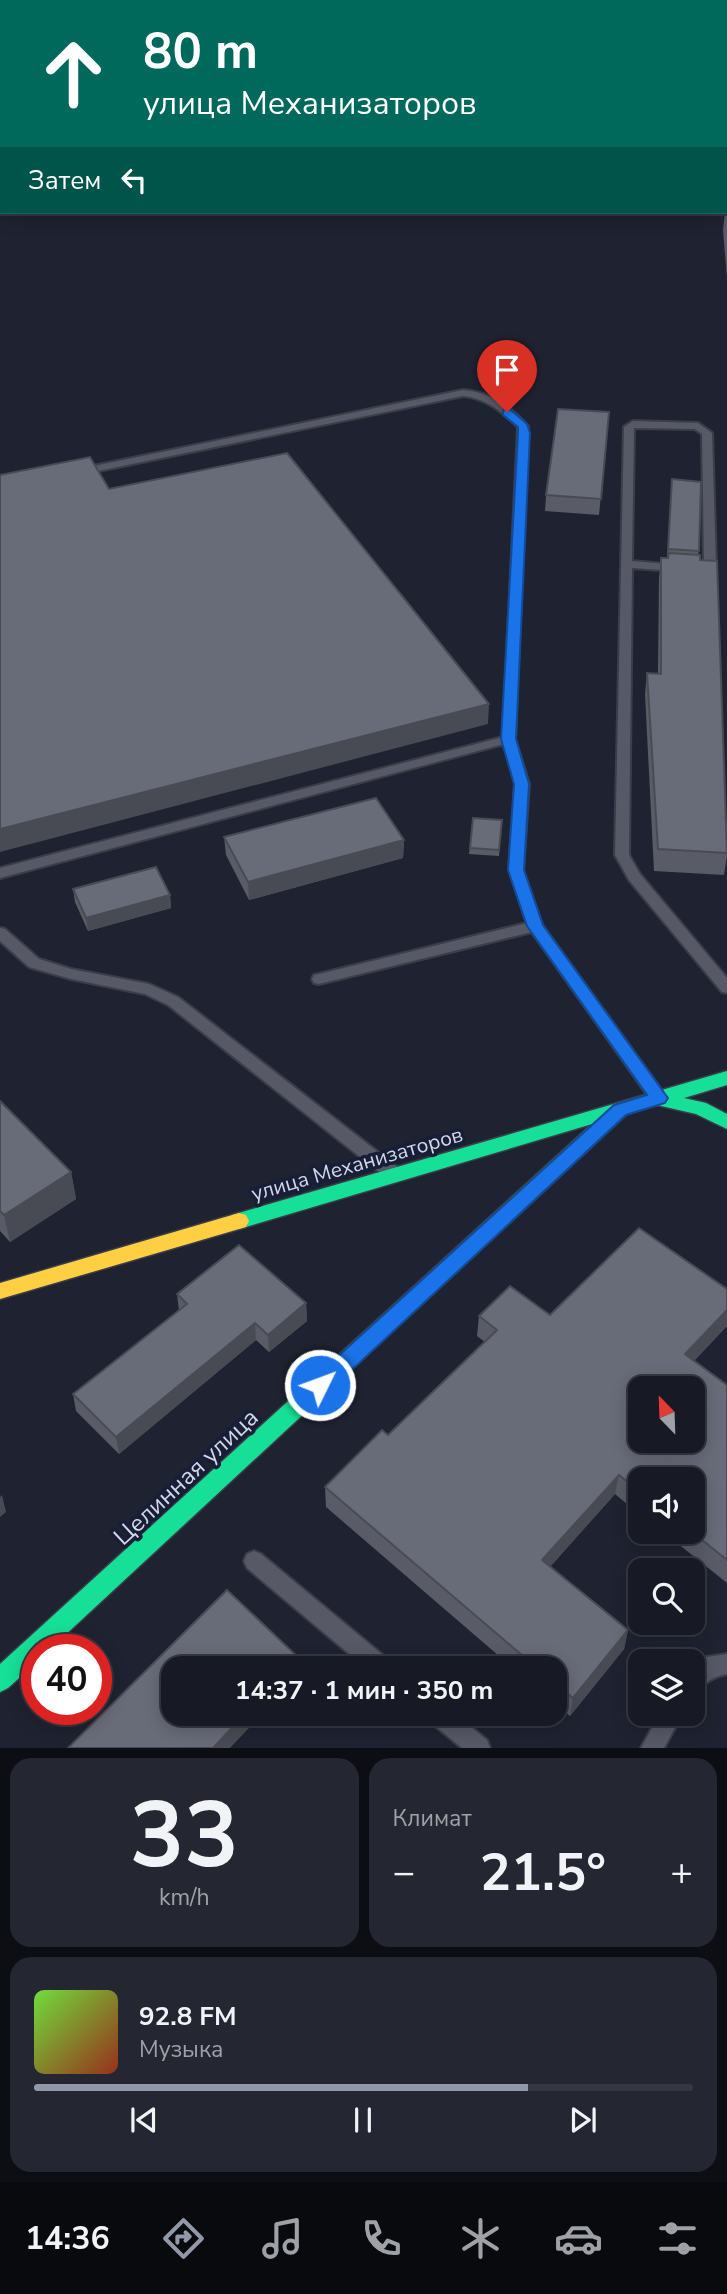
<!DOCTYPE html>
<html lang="ru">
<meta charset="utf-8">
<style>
:root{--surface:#171a24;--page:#242731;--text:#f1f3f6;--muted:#9ea1a6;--line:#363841;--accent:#9398a8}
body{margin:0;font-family:"Nunito Sans",sans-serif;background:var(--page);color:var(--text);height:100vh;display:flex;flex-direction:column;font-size:26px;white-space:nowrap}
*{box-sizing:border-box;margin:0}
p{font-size:23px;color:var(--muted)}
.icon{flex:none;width:38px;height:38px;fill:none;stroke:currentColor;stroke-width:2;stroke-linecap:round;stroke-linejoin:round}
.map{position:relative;height:1748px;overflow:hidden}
.drawer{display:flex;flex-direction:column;gap:10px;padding:10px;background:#0d0e14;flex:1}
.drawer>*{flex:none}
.banner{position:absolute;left:0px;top:0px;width:728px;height:214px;box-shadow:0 4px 18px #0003,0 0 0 2px var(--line);background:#00695c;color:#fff;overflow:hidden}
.needle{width:46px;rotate:337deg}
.fabs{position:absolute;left:628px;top:1376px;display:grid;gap:14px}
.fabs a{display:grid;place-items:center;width:77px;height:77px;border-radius:14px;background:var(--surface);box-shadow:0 4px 18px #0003,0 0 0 2px var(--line);font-size:35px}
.speed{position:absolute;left:21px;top:1634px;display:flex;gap:14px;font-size:35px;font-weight:700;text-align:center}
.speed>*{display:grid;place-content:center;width:91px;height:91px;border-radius:50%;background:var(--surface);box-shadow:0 4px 18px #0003,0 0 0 2px var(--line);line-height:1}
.speed .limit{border:10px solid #d22;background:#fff;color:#111}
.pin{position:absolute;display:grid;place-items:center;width:60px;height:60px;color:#fff;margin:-72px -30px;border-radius:50% 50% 50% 0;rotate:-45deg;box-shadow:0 0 7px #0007}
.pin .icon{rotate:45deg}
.me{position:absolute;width:77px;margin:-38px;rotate:48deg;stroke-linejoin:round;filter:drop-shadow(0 0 5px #0008)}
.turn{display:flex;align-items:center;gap:24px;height:147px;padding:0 28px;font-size:32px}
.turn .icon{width:91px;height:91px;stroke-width:2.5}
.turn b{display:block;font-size:49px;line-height:60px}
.then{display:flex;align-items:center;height:66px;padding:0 28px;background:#0003;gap:14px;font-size:26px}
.big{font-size:52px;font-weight:700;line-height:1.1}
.drawer .widget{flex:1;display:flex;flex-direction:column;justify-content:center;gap:10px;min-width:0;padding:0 24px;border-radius:21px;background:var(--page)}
.drawer .dial{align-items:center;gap:0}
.dial b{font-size:91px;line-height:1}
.song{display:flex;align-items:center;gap:21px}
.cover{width:84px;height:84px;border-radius:10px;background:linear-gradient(135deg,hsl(100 70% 55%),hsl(10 70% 35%))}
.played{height:7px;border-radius:4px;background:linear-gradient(90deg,var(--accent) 75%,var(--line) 75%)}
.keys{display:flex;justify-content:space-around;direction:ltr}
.heat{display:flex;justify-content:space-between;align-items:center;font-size:38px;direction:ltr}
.drawer .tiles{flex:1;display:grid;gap:10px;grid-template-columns:1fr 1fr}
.widget:last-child{grid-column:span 2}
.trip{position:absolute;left:161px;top:1656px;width:406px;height:70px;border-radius:21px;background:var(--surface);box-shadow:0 4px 18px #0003,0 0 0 2px var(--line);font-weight:700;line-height:70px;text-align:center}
.tab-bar{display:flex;height:112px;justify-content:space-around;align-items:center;background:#090a0e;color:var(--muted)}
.tab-bar .icon{width:49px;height:49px}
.tab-bar .active{color:var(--accent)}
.tab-bar b{font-size:32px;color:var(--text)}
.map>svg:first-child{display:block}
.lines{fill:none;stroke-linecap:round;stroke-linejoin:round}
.lane-casing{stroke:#3b3d49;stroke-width:4}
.street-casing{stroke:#3b3d49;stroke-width:4}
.fast-casing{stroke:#3b3d49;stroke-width:3}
.slow-casing{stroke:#3b3d49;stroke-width:3}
.lane{fill:#575a66;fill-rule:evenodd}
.street{fill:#575a66;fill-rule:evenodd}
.fast{fill:#16e098;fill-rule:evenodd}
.slow{fill:#ffcf43;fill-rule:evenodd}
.wall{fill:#595c67}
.shaded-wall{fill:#494b54}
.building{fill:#686b78;stroke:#494b54;stroke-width:2;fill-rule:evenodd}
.route{fill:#1a73e8;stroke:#114b97;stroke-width:2}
.labels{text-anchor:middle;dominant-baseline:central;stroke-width:7;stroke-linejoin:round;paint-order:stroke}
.street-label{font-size:21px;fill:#d2d7e8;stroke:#181e37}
.near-street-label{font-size:24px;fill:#d2d7e8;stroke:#181e37}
</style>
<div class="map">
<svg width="727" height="1748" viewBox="0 0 727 1748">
<rect width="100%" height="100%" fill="#1f2230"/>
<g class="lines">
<g class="lane-casing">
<path id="lane" d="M120 0H127L128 2H121Z
M0 51H2V55H0Z
M463 390C490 392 510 406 528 426L515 739 529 784 523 870 542 925 665 1095 667 1099 665 1103 659 1105 653 1103 532 932 319 984 314 983 312 979 314 975 319 974 527 923 509 870 515 784 504 744 0 878V868L503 737 518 427C501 411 486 398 463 396L79 475 74 472 79 469Z
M633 421 698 423 712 433 716 565 701 572H693V568L704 563 702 434 695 429 634 428 632 561 677 565 683 568 677 571 632 568 629 855 640 874 727 978V993L722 992 629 880 615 855 624 427Z
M0 928 5 929 39 959 71 969 149 984 178 997 400 1169 402 1174 400 1179 394 1181 388 1179 168 1005 145 994 71 979 29 967 0 941Z
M254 1551 261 1554 390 1661 393 1668H366L247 1568 244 1561 247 1554Z
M727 1654V1674C707 1678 709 1684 693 1691V1666L707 1657Z
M426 1713H454L487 1740 490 1748H462L429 1721Z
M660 1713H683L664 1748H641Z"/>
</g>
<g class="street-casing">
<path id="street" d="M598 0H614L597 2Z
M2 77V86H0V78Z"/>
</g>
<g class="fast-casing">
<path id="fast" d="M727 1071V1085L684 1098 706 1103 727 1114V1129L696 1114 657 1105 627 1114 49 1650H37V1662L8 1688 0 1692V1664L592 1124 239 1229 232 1227 229 1221 232 1215Z"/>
</g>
<g class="slow-casing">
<path id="slow" d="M239 1213 246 1215 249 1221 246 1227 0 1299V1283Z"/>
</g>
<use href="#lane" class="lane"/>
<use href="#street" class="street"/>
<use href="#fast" class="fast"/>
<use href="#slow" class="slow"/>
</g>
<path class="wall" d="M146 0H386V2H148Z
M726 28H727V85L726 78Z
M725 213H727V278L723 230Z
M609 412 599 515 545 511 546 495Z
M672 479 699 551 698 555 727 839V856L724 875 654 871 645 694 647 673 658 674 659 578 661 558H667Z
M473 818 502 820 499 856 469 854Z
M224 837 404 840 403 858 249 900 226 855Z
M73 889 170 895 171 908 88 931 75 902Z
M0 1101 71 1172 76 1199 10 1242 0 1231Z
M727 1289V1326L694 1361 727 1385V1583L662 1531H693L640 1479V1515L615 1494 550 1567 628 1630 624 1649 570 1716 555 1704V1668H513L326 1507 325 1487 388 1435 485 1342 477 1336 479 1316 550 1315Z
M177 1294 306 1303 307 1321 269 1352 256 1340 119 1454 76 1411 73 1394 179 1311Z"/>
<path class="shaded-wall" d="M371 0H386V2H357Z
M0 118H2V133L0 134Z
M489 704 488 724 0 852V829Z
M404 840 403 858 249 900 248 882Z
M170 895 171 908 88 931 86 918Z
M71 1172 76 1199 10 1242 4 1215Z
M306 1303 307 1321 269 1352 268 1335Z
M727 1310V1326L681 1375 685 1354Z
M255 1323 256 1340 119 1454 116 1437Z
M619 1475 615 1494 539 1579 542 1560Z
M2 1495 6 1512 0 1517V1497Z
M628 1630 624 1649 570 1716 573 1698Z
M299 1658 300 1668H290Z
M246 1713H263L230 1748H213Z"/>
<path class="building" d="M160 0H371L357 2H162Z
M726 28H727V53L726 47Z
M0 92 2 94V118H0Z
M558 409 609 412 601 499 546 495Z
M287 453 489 704 0 829V475L90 457 109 489Z
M672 479 701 482 699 551 668 549Z
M669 553 700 555V560L717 561 727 853 658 849 647 673 661 674V558H668Z
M376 798 404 840 248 882 224 837Z
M473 818 502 820 499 850 470 848Z
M156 867 170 895 86 918 73 889Z
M0 1101 71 1172 4 1215 0 1211Z
M639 1228 727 1289V1310L685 1354 727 1385V1560L691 1531H693V1479H640V1492L619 1475 542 1560 628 1630 573 1698 555 1683V1668H537L325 1487 382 1430 388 1435 497 1330 479 1316 510 1286 550 1315ZM640 1388H693V1440H640Z
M239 1245 306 1303 268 1335 255 1323 116 1437 73 1394 187 1304 177 1294Z
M227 1590 299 1658 290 1668H173V1713H246L213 1748H68Z"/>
<path class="route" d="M503 410H511L527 424 530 433 516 739 529 784 524 870 543 925 668 1098 665 1103 626 1115 328 1392 320 1395 313 1392 310 1385 313 1379 614 1105 647 1095 527 926 508 870 514 784 501 739 518 433V427L503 415Z"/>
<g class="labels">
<g class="street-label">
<text transform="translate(357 1164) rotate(-16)">улица Механизаторов</text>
</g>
<g class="near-street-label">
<text transform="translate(186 1477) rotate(-43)">Целинная улица</text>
</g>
</g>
</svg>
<div class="fabs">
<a><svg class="needle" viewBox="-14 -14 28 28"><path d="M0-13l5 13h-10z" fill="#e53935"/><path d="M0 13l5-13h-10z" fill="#9ea1a6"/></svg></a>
<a><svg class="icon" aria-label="sound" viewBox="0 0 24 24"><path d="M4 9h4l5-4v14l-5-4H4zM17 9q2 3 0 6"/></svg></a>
<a><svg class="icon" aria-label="search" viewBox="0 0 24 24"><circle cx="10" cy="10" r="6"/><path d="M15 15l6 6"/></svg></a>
<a><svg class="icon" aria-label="layers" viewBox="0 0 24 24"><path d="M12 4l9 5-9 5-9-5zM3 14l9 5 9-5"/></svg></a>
</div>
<div class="speed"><div class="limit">40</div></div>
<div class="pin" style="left:507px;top:412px;background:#d93025"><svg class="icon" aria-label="arrive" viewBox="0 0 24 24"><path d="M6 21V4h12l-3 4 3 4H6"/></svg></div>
<svg class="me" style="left:320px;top:1385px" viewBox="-20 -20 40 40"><circle r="17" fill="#1a73e8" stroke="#fff" stroke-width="3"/><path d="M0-11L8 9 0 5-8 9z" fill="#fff"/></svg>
<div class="trip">14:37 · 1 мин · 350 m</div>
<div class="banner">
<div class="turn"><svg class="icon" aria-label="ahead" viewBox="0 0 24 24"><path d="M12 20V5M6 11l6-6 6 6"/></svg><div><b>80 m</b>улица Механизаторов</div></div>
<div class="then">Затем<svg class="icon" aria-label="left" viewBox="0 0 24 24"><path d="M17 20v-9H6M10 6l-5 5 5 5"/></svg></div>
</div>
</div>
<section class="drawer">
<div class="tiles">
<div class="widget dial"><b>33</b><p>km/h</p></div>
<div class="widget"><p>Климат</p>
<div class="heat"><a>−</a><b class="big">21.5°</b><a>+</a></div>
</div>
<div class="widget">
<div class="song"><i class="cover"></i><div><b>92.8 FM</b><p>Музыка</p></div></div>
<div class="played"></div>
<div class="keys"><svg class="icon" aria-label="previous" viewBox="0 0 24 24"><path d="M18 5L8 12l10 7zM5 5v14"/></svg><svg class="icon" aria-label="pause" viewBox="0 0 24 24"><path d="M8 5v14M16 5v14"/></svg><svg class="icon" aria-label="next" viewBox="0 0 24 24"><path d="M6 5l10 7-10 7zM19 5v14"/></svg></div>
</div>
</div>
</section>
<nav class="tab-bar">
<b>14:36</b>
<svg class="icon active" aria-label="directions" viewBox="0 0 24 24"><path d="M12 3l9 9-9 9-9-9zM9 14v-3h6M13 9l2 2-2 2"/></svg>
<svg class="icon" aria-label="music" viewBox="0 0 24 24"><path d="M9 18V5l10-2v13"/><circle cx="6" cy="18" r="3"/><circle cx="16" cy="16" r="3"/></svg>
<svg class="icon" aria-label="phone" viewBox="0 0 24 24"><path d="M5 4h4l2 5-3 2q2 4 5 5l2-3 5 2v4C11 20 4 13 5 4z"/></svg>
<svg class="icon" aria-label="climate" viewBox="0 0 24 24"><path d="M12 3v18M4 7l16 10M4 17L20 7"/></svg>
<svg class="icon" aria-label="car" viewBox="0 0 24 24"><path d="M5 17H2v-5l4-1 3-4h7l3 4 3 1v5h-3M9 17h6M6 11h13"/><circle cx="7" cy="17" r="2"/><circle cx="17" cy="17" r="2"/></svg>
<svg class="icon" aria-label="filters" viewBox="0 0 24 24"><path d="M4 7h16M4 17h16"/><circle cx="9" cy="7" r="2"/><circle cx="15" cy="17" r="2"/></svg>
</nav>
